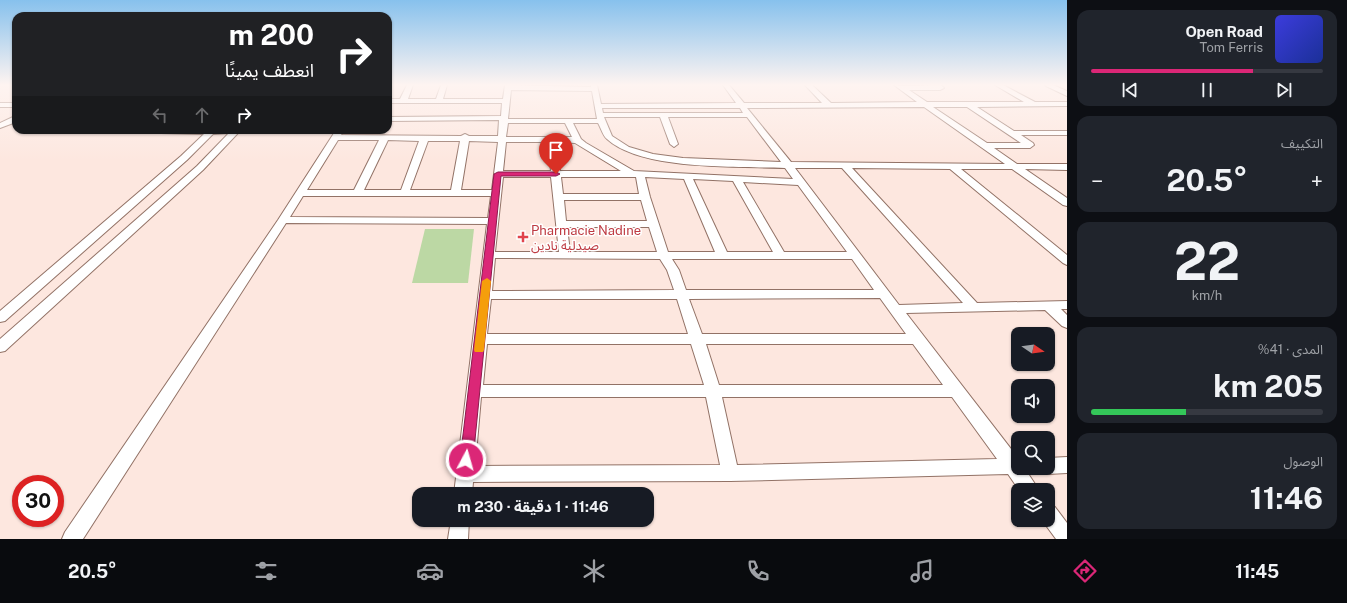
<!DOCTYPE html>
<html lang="ar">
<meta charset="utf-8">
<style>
:root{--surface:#171b24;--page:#20242c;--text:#f1f3f6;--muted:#9ea1a6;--line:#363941;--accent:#db2777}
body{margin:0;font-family:"Public Sans","Noto Sans Arabic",sans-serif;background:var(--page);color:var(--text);direction:rtl;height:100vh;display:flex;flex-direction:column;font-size:15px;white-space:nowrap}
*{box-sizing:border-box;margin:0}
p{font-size:13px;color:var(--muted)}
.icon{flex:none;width:22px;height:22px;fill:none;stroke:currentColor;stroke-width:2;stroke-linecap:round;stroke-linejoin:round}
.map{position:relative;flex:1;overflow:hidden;direction:ltr}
.panel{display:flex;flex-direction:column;gap:10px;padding:10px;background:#0d0f14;width:280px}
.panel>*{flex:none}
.banner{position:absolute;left:12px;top:12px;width:380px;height:122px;border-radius:12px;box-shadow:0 1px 3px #0004;direction:rtl;background:#202124;color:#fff;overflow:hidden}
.needle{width:26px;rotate:103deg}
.controls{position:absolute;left:1011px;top:327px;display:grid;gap:8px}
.controls a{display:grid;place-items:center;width:44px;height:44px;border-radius:8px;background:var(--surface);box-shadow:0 1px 3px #0004;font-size:20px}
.speed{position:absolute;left:12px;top:475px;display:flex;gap:8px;font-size:20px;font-weight:700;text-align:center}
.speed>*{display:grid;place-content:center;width:52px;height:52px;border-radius:50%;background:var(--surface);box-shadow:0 1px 3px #0004;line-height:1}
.speed .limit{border:6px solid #d22;background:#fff;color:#111}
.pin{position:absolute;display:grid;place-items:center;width:34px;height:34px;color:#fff;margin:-41px -17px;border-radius:50% 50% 50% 0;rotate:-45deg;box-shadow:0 0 4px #0007}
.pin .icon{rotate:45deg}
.me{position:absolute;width:44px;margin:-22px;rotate:6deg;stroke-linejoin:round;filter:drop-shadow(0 0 3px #0008)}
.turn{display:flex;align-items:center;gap:14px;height:84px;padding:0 12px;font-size:18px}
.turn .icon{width:52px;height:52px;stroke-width:2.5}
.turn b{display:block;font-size:28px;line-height:34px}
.lanes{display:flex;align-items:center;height:38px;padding:0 12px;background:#0003;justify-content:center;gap:20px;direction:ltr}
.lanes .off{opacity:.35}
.big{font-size:30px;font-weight:700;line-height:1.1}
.panel .card{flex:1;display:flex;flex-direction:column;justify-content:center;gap:6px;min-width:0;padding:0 14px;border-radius:12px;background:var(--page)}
.panel .dial{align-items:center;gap:0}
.dial b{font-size:52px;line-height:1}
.song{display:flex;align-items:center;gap:12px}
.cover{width:48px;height:48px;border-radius:6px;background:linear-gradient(135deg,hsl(240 70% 55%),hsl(230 70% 35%))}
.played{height:4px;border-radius:2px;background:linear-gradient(90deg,var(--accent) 70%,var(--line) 70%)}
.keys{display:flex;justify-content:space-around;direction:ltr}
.heat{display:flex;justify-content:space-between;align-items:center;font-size:22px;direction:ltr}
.charge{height:6px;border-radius:3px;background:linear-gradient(90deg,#34c759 41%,var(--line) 0)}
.trip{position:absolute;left:412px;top:487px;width:242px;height:40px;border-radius:12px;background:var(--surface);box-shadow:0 1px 3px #0004;font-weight:700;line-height:40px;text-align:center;direction:rtl}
.tab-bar{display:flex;height:64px;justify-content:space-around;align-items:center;background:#090b0e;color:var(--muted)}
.tab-bar .icon{width:28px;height:28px}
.tab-bar .active{color:var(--accent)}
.tab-bar b{font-size:18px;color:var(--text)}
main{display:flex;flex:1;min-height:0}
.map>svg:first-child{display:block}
.green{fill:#bcd8a4}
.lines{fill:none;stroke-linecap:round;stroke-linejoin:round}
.minor-casing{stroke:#927266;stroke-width:2}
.minor{fill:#fff;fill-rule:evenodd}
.route{fill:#db2777;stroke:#8e194d}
.slow{fill:#f59e0b}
.health-dot{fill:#e0444e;stroke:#fff;stroke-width:1.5}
.labels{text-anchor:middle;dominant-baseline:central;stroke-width:3;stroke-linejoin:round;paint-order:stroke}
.health-label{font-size:13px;fill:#be3a42;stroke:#fff;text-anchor:start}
</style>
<main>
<section class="panel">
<div class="card">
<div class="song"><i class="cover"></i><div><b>Open Road</b><p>Tom Ferris</p></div></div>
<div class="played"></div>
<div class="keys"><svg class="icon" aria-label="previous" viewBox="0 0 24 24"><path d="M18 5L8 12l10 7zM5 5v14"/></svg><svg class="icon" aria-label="pause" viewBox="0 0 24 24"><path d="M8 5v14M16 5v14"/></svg><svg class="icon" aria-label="next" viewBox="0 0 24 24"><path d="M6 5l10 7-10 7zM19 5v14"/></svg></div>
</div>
<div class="card"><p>التكييف</p>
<div class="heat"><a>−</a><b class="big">20.5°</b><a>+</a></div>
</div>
<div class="card dial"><b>22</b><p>km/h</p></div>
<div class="card"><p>المدى · 41%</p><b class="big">205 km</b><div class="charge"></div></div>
<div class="card"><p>الوصول</p><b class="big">11:46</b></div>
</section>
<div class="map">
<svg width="1067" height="539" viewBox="0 0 1067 539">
<rect width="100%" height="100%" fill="#fde7df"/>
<path class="green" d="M425 229H474L468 283H412Z"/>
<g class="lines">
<g class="minor-casing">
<path id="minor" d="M407 85H413L408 99H436L441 85H447L443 99H503L505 85 591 87V85H597L601 104 736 103 723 85H729L744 103H822L805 85H812L831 103 917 102 894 85 903 86 941 85 944 88 940 90H909L927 102H1024L995 85H1003L1035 102H1067V106L977 107 1014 131H1067V135H1021L1033 143 1034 145 1030 148H994L1017 164H1067V170L1025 169 1067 198V206L1063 205 1012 169H961L1067 255V265L1063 263 950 169 852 168 977 303 1067 301V309H1061L1067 315V328L1062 326 1045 310 906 313 1018 458V468H1026L1025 469 1039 490H1019L1008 474 730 481 473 482 472 494H454L487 224 286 223 83 539H62L65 532 278 220 336 130H344L341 135 461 136 465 134 469 136H498L499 120 388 121V117L501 116 502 103H388V99H400ZM511 90 592 91 597 119H508ZM924 107 1005 164 791 162 747 108ZM933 107H967L1021 143H987ZM602 108H740L743 113H603ZM604 117H660L670 144 674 147 678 144 668 117H747L781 162 683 158 653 154 629 147 612 136ZM508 123H565L572 137H506ZM573 123H598C601 128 603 136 607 139 642 171 739 166 785 168L793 179 634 171 586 143 581 139ZM338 140H379L354 190H307ZM388 140 419 141 401 190H364ZM428 141H460L451 190H410ZM469 141 498 142 492 190H461ZM506 142H548L551 171H503ZM557 142 575 143 621 171H560ZM795 168H842L963 303 899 305ZM503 177H551L559 252H495ZM561 177H636L639 194H563ZM645 177 684 179 715 252H668L650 197ZM693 179 733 181 773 252H727ZM743 182 798 185 847 252H784ZM303 196H491L488 218 290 217ZM564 200H641L647 221H566ZM567 227H649L657 252H570ZM495 258 660 259 667 270 674 290 492 291ZM672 259H852L874 290H686L679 270ZM880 298 906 334H702L689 299ZM491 299H677L688 334H487ZM487 344H691L704 385H483ZM706 344H913L943 385H719ZM481 397H706L720 465 475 466ZM722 397H952L997 459 737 465Z
M1045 85H1053L1067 91V96L1046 86Z
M0 103H16V107H0Z
M13 117H16V122L0 128V123Z
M113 130H244L238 133 203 170 5 351 0 352V339L197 166 229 133 213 134 187 160 5 321 0 322V311L181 156 204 134 117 132Z
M1067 457V473L1048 474 1042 471 1040 468H1048V458Z
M1048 504 1055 507 1067 523V539H1056L1042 520H1048Z
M451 520H469L468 539H448Z"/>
</g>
<use href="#minor" class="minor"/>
</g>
<linearGradient id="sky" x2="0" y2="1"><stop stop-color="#87c1ed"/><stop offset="0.53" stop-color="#fef4f1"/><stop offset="1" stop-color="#fef4f1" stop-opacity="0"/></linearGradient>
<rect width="1067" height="160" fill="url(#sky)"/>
<path class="route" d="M498 172H556L560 174 556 176H501L473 460 471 464 466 466 462 464 460 460 494 174Z"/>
<path class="slow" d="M487 278 491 281 484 350 483 352H475L474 350 482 281Z"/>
<path class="health-dot" d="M521 231h4v4h4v4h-4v4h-4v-4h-4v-4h4z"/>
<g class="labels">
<g class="health-label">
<text x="531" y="230">Pharmacie Nadine<tspan x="531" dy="15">صيدلية نادين</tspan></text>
</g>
</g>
</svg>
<div class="controls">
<a><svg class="needle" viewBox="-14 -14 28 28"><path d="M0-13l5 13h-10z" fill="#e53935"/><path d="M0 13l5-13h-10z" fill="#9ea1a6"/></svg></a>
<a><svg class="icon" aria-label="sound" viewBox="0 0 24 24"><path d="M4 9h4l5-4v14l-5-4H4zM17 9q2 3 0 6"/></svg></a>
<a><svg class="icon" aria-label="search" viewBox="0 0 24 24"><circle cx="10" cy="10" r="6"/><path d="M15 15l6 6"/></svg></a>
<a><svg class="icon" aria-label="layers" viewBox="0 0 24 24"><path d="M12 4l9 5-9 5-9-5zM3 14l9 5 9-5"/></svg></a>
</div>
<div class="speed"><div class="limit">30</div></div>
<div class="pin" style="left:556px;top:174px;background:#d93025"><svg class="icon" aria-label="arrive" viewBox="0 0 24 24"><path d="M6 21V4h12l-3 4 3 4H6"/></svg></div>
<svg class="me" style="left:466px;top:460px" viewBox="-20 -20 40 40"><circle r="17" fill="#db2777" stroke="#fff" stroke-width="3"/><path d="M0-11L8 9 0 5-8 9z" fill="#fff"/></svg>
<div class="trip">11:46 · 1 دقيقة · 230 m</div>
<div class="banner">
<div class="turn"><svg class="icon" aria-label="right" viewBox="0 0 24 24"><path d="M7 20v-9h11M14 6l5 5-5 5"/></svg><div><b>200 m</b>انعطف يمينًا</div></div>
<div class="lanes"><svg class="icon off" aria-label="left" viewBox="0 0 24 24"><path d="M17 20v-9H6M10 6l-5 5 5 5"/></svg><svg class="icon off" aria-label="ahead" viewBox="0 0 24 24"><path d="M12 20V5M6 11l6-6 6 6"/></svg><svg class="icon" aria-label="right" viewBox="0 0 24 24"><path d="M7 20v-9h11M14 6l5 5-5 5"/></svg></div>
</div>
</div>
</main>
<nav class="tab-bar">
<b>11:45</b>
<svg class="icon active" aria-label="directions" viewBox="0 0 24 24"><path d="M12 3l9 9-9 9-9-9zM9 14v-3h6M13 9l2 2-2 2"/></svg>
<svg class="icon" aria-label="music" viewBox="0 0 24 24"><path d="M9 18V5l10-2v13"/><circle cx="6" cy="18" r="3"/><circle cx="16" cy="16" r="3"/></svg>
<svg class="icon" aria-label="phone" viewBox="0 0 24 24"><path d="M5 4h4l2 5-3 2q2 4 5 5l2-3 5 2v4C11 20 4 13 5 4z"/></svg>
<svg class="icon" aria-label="climate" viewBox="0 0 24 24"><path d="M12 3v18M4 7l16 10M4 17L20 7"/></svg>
<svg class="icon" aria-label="car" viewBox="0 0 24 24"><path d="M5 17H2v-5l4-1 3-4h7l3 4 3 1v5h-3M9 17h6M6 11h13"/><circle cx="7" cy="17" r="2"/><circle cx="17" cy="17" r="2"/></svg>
<svg class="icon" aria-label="filters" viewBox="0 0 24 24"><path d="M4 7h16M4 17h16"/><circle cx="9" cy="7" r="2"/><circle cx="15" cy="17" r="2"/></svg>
<b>20.5°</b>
</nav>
